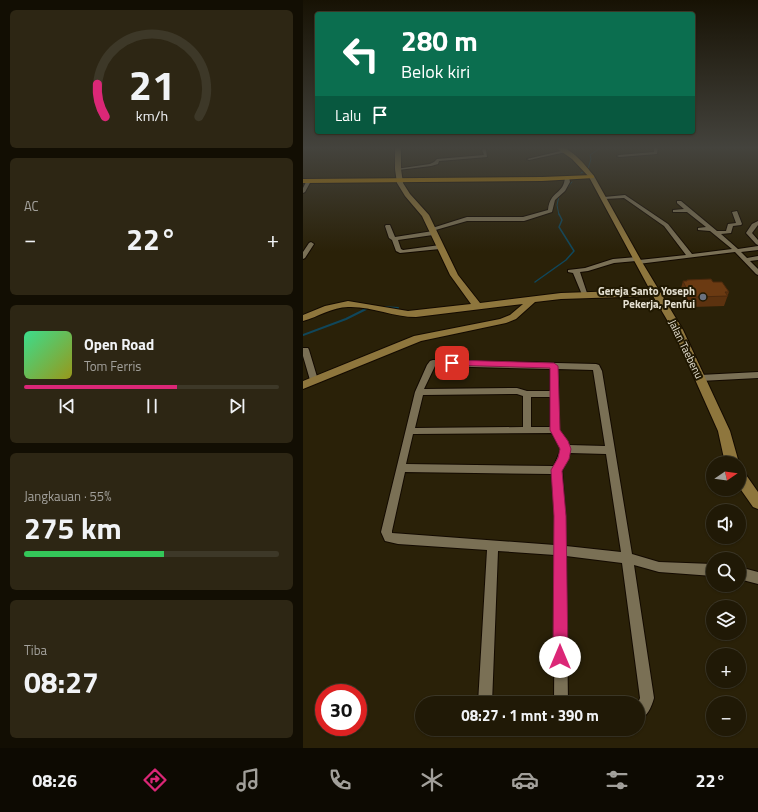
<!DOCTYPE html>
<html lang="id">
<meta charset="utf-8">
<style>
:root{--surface:#201906;--page:#2d2614;--text:#f1f3f6;--muted:#a2a09b;--line:#3d3828;--accent:#db2777}
body{margin:0;font-family:"Titillium Web",sans-serif;background:var(--page);color:var(--text);height:100vh;display:flex;flex-direction:column;font-size:15px;white-space:nowrap}
*{box-sizing:border-box;margin:0}
p{font-size:13px;color:var(--muted)}
.icon{flex:none;width:22px;height:22px;fill:none;stroke:currentColor;stroke-width:2;stroke-linecap:round;stroke-linejoin:round}
.map{position:relative;flex:1;overflow:hidden}
.sheet{display:flex;flex-direction:column;gap:10px;padding:10px;background:#120e03;width:303px}
.sheet>*{flex:none}
.banner{position:absolute;left:12px;top:12px;width:380px;height:122px;border-radius:4px;box-shadow:0 1px 3px #0004,0 0 0 1px var(--line);background:#0b6e4f;color:#fff;overflow:hidden}
.needle{width:26px;rotate:77deg}
.fabs{position:absolute;left:403px;top:456px;display:grid;gap:8px}
.fabs a{display:grid;place-items:center;width:40px;height:40px;border-radius:50%;background:var(--surface);box-shadow:0 1px 3px #0004,0 0 0 1px var(--line);font-size:20px}
.speed{position:absolute;left:12px;top:684px;display:flex;gap:8px;font-size:20px;font-weight:700;text-align:center}
.speed>*{display:grid;place-content:center;width:52px;height:52px;border-radius:50%;background:var(--surface);box-shadow:0 1px 3px #0004,0 0 0 1px var(--line);line-height:1}
.speed .limit{border:6px solid #d22;background:#fff;color:#111}
.pin{position:absolute;display:grid;place-items:center;width:34px;height:34px;color:#fff;margin:-17px;border-radius:8px;box-shadow:0 2px 6px #0006}
.me{position:absolute;width:44px;margin:-22px;rotate:0deg;stroke-linejoin:round;filter:drop-shadow(0 0 3px #0008)}
.turn{display:flex;align-items:center;gap:14px;height:84px;padding:0 20px;font-size:18px}
.turn .icon{width:52px;height:52px;stroke-width:2.5}
.turn b{display:block;font-size:28px;line-height:34px}
.then{display:flex;align-items:center;height:38px;padding:0 20px;background:#0003;gap:8px;font-size:15px}
.big{font-size:30px;font-weight:700;line-height:1.1}
.sheet .card{flex:1;display:flex;flex-direction:column;justify-content:center;gap:6px;min-width:0;padding:0 14px;border-radius:6px;background:var(--page)}
.sheet .dial{align-items:center;gap:0}
.dial svg{height:104px;overflow:visible;fill:none;stroke:var(--line);stroke-width:7;stroke-linecap:round;text-anchor:middle}
.dial text{fill:var(--text);stroke:none}
.song{display:flex;align-items:center;gap:12px}
.cover{width:48px;height:48px;border-radius:6px;background:linear-gradient(135deg,hsl(150 70% 55%),hsl(60 70% 35%))}
.played{height:4px;border-radius:2px;background:linear-gradient(90deg,var(--accent) 60%,var(--line) 60%)}
.keys{display:flex;justify-content:space-around;direction:ltr}
.heat{display:flex;justify-content:space-between;align-items:center;font-size:22px;direction:ltr}
.charge{height:6px;border-radius:3px;background:linear-gradient(90deg,#34c759 55%,var(--line) 0)}
.trip{position:absolute;left:112px;top:696px;width:230px;height:40px;border-radius:20px;background:var(--surface);box-shadow:0 1px 3px #0004,0 0 0 1px var(--line);font-weight:700;line-height:40px;text-align:center}
.tabs{display:flex;height:64px;justify-content:space-around;align-items:center;background:#0d0a02;color:var(--muted)}
.tabs .icon{width:28px;height:28px}
.tabs .on{color:var(--accent)}
.tabs b{font-size:18px;color:var(--text)}
main{display:flex;flex:1;min-height:0}
.map>svg:first-child{display:block}
.lines{fill:none;stroke-linecap:round;stroke-linejoin:round}
.stream-far2{stroke:#10475b;stroke-width:1}
.stream-far1{stroke:#10475b;stroke-width:1.5}
.stream{stroke:#10475b;stroke-width:2}
.street-casing{stroke:#130a00;stroke-width:2}
.secondary-casing{stroke:#130a00;stroke-width:2}
.primary-casing{stroke:#130a00;stroke-width:2}
.highway-casing{stroke:#130a00;stroke-width:2}
.street{fill:#7a7055;fill-rule:evenodd}
.secondary{fill:#8e763d;fill-rule:evenodd}
.primary{fill:#a27c24;fill-rule:evenodd}
.highway{fill:#bd8404;fill-rule:evenodd}
.wall{fill:#5c320f}
.building{fill:#6b3a12;stroke:#4b290d}
.route{fill:#db2777;stroke:#8e194d}
.worship-dot{fill:#6b7280;stroke:#201801;stroke-width:1.5}
.labels{text-anchor:middle;dominant-baseline:central;stroke-width:4;stroke-linejoin:round;paint-order:stroke}
.poi-label{font-size:11px;font-weight:bold;fill:#e6e1d2;stroke:#201801;text-anchor:end}
.street-label{font-size:11px;fill:#e6e1d2;stroke:#201801}
</style>
<main>
<section class="sheet">
<div class="card dial"><svg viewBox="0 0 100 80">
<path d="M14 69A42 42 0 1 1 86 69"/>
<path d="M14 69A42 42 0 0 1 8 44" stroke="#db2777"/>
<text x="50" y="56" font-size="32" font-weight="700">21</text>
<text x="50" y="72" font-size="11">km/h</text>
</svg></div>
<div class="card"><p>AC</p>
<div class="heat"><a>−</a><b class="big">22°</b><a>+</a></div>
</div>
<div class="card">
<div class="song"><i class="cover"></i><div><b>Open Road</b><p>Tom Ferris</p></div></div>
<div class="played"></div>
<div class="keys"><svg class="icon" aria-label="previous" viewBox="0 0 24 24"><path d="M18 5L8 12l10 7zM5 5v14"/></svg><svg class="icon" aria-label="pause" viewBox="0 0 24 24"><path d="M8 5v14M16 5v14"/></svg><svg class="icon" aria-label="next" viewBox="0 0 24 24"><path d="M6 5l10 7-10 7zM19 5v14"/></svg></div>
</div>
<div class="card"><p>Jangkauan · 55%</p><b class="big">275 km</b><div class="charge"></div></div>
<div class="card"><p>Tiba</p><b class="big">08:27</b></div>
</section>
<div class="map">
<svg width="455" height="748" viewBox="0 0 455 748">
<rect width="100%" height="100%" fill="#2a2108"/>
<g class="lines">
<path class="stream-far2" d="M278 173 285 169 288 159 287 155 299 147
M261 191 269 182
M256 196 254 205 256 215"/>
<path class="stream-far1" d="M232 282 263 260 271 251 256 227 259 220 256 214"/>
<path class="stream" d="M79 307 95 308
M0 335 43 319 67 307"/>
<g class="street-casing">
<path id="street" d="M351 147H355L354 154 316 157 314 156 316 155 351 152Z
M181 149 183 150 184 157 136 161 135 164 128 166 95 170 93 169 127 164 131 162 134 159 181 155 179 150Z
M262 150 263 152 226 160 224 159Z
M262 177H266L267 182 262 191 252 200 249 212 221 221H164L129 231 126 229 164 217H220L245 210C247 190 261 195 262 177Z
M4 180 8 181 2 192 0 193V188Z
M322 195 365 224 389 254 429 249 407 231 395 230V228L403 227 384 212H370V210L381 209 374 203V201H378L414 231H423L425 224 433 223 429 212 434 211 439 224 438 225 430 226 428 233 418 234 435 249 455 246V250L438 252 444 258 455 256V260L447 261 455 269V275L453 274 432 252 335 264 333 263V261L311 263 285 271 277 272 285 296 282 298 280 297 270 273 265 272V270L282 268 310 259 334 257 336 258V260L383 255 361 226 321 198 301 199 299 198 301 197Z
M455 221V225L449 233 455 240V245L453 244 443 233 449 224Z
M83 225H87L92 237 130 231 133 233 130 235 95 240 98 249 100 250 137 245 140 247 137 249 97 253 93 251 89 240 86 238 82 226Z
M8 242 11 244 2 258 0 259V252L6 243Z
M0 348H5L6 350 15 380 14 382H8L7 380 0 356Z
M130 360 293 364 296 365 299 371 329 554 356 562 410 564V576L356 572 331 565 351 698C348 708 345 716 335 720V703L337 698 319 563 263 556 265 703H251L252 555 195 551 189 703H175L184 550 95 544 82 541 78 532 112 392 124 365 127 361ZM132 366 247 369V391H224L214 388 121 389ZM255 369 290 370 302 446 266 445 256 430ZM214 394 220 396V427L112 428 120 395ZM228 397H247V427H228ZM249 433 258 449 251 466 103 464 110 434ZM267 453 303 454 318 552 263 546 262 515 259 470ZM102 472 249 474 252 515V545L89 533V531Z
M455 372V378L397 381 393 378 397 375Z
M436 567 455 572V584L436 579Z"/>
</g>
<g class="secondary-casing">
<path id="secondary" d="M92 147H98V169L100 183 107 194 126 215 155 275 177 303 258 293 347 290 286 177 291 176 339 262 380 330 427 431 436 463H422L415 431 370 330 350 296 258 299 232 302 213 319 203 323 118 341 0 389V381L111 336 197 319 207 315 220 304 113 317C90 317 68 306 45 307 29 307 15 317 0 321V315L22 306 45 301 105 311 168 304 147 275 119 216 102 196 94 183 92 169Z
M436 470 441 472 455 492V509L450 507 436 487Z"/>
</g>
<g class="primary-casing">
<path id="primary" d="M252 147C267 145 282 165 291 176V178H287L269 159Z"/>
</g>
<g class="highway-casing">
<path id="highway" d="M289 175 291 176V178L239 181 0 183V179L239 177Z"/>
</g>
<use href="#street" class="street"/>
<use href="#secondary" class="secondary"/>
<use href="#primary" class="primary"/>
<use href="#highway" class="highway"/>
</g>
<path class="wall" d="M384 280 410 282 426 292 421 306 390 307 388 304H383L377 292 380 281H383Z"/>
<path class="building" d="M408 279 410 282H419L426 292H422L425 296 393 297 391 293 386 294 380 281H384V280Z"/>
<linearGradient id="sky" x2="0" y2="1"><stop stop-color="#171204"/><stop offset="0.59" stop-color="#44433d"/><stop offset="1" stop-color="#44433d" stop-opacity="0"/></linearGradient>
<rect width="455" height="251" fill="url(#sky)"/>
<path class="route" d="M149 360 251 363 255 366 257 430 265 441 268 449 266 459 259 471 263 516 265 657 262 662 257 664 252 662 250 657 251 516 248 470 255 458 257 449 247 430V368L146 365 145 363 146 361Z"/>
<circle class="worship-dot" cx="400" cy="297" r="4"/>
<g class="labels">
<g class="poi-label">
<text x="392" y="291">Gereja Santo Yoseph<tspan x="392" dy="13">Pekerja, Penfui</tspan></text>
</g>
<g class="street-label">
<text transform="translate(383 349) rotate(64)">Jalan Taebenu</text>
</g>
</g>
</svg>
<div class="fabs">
<a><svg class="needle" viewBox="-14 -14 28 28"><path d="M0-13l5 13h-10z" fill="#e53935"/><path d="M0 13l5-13h-10z" fill="#a2a09b"/></svg></a>
<a><svg class="icon" aria-label="sound" viewBox="0 0 24 24"><path d="M4 9h4l5-4v14l-5-4H4zM17 9q2 3 0 6"/></svg></a>
<a><svg class="icon" aria-label="search" viewBox="0 0 24 24"><circle cx="10" cy="10" r="6"/><path d="M15 15l6 6"/></svg></a>
<a><svg class="icon" aria-label="layers" viewBox="0 0 24 24"><path d="M12 4l9 5-9 5-9-5zM3 14l9 5 9-5"/></svg></a>
<a>+</a>
<a>−</a>
</div>
<div class="speed"><div class="limit">30</div></div>
<div class="pin" style="left:149px;top:363px;background:#d93025"><svg class="icon" aria-label="arrive" viewBox="0 0 24 24"><path d="M6 21V4h12l-3 4 3 4H6"/></svg></div>
<svg class="me" style="left:257px;top:657px" viewBox="-20 -20 40 40"><circle r="19" fill="#fff"/><path d="M0-13L10 11 0 6-10 11z" fill="#db2777"/></svg>
<div class="trip">08:27 · 1 mnt · 390 m</div>
<div class="banner">
<div class="turn"><svg class="icon" aria-label="left" viewBox="0 0 24 24"><path d="M17 20v-9H6M10 6l-5 5 5 5"/></svg><div><b>280 m</b>Belok kiri</div></div>
<div class="then">Lalu<svg class="icon" aria-label="arrive" viewBox="0 0 24 24"><path d="M6 21V4h12l-3 4 3 4H6"/></svg></div>
</div>
</div>
</main>
<nav class="tabs">
<b>08:26</b>
<svg class="icon on" aria-label="directions" viewBox="0 0 24 24"><path d="M12 3l9 9-9 9-9-9zM9 14v-3h6M13 9l2 2-2 2"/></svg>
<svg class="icon" aria-label="music" viewBox="0 0 24 24"><path d="M9 18V5l10-2v13"/><circle cx="6" cy="18" r="3"/><circle cx="16" cy="16" r="3"/></svg>
<svg class="icon" aria-label="phone" viewBox="0 0 24 24"><path d="M5 4h4l2 5-3 2q2 4 5 5l2-3 5 2v4C11 20 4 13 5 4z"/></svg>
<svg class="icon" aria-label="climate" viewBox="0 0 24 24"><path d="M12 3v18M4 7l16 10M4 17L20 7"/></svg>
<svg class="icon" aria-label="car" viewBox="0 0 24 24"><path d="M5 17H2v-5l4-1 3-4h7l3 4 3 1v5h-3M9 17h6M6 11h13"/><circle cx="7" cy="17" r="2"/><circle cx="17" cy="17" r="2"/></svg>
<svg class="icon" aria-label="filters" viewBox="0 0 24 24"><path d="M4 7h16M4 17h16"/><circle cx="9" cy="7" r="2"/><circle cx="15" cy="17" r="2"/></svg>
<b>22°</b>
</nav>
